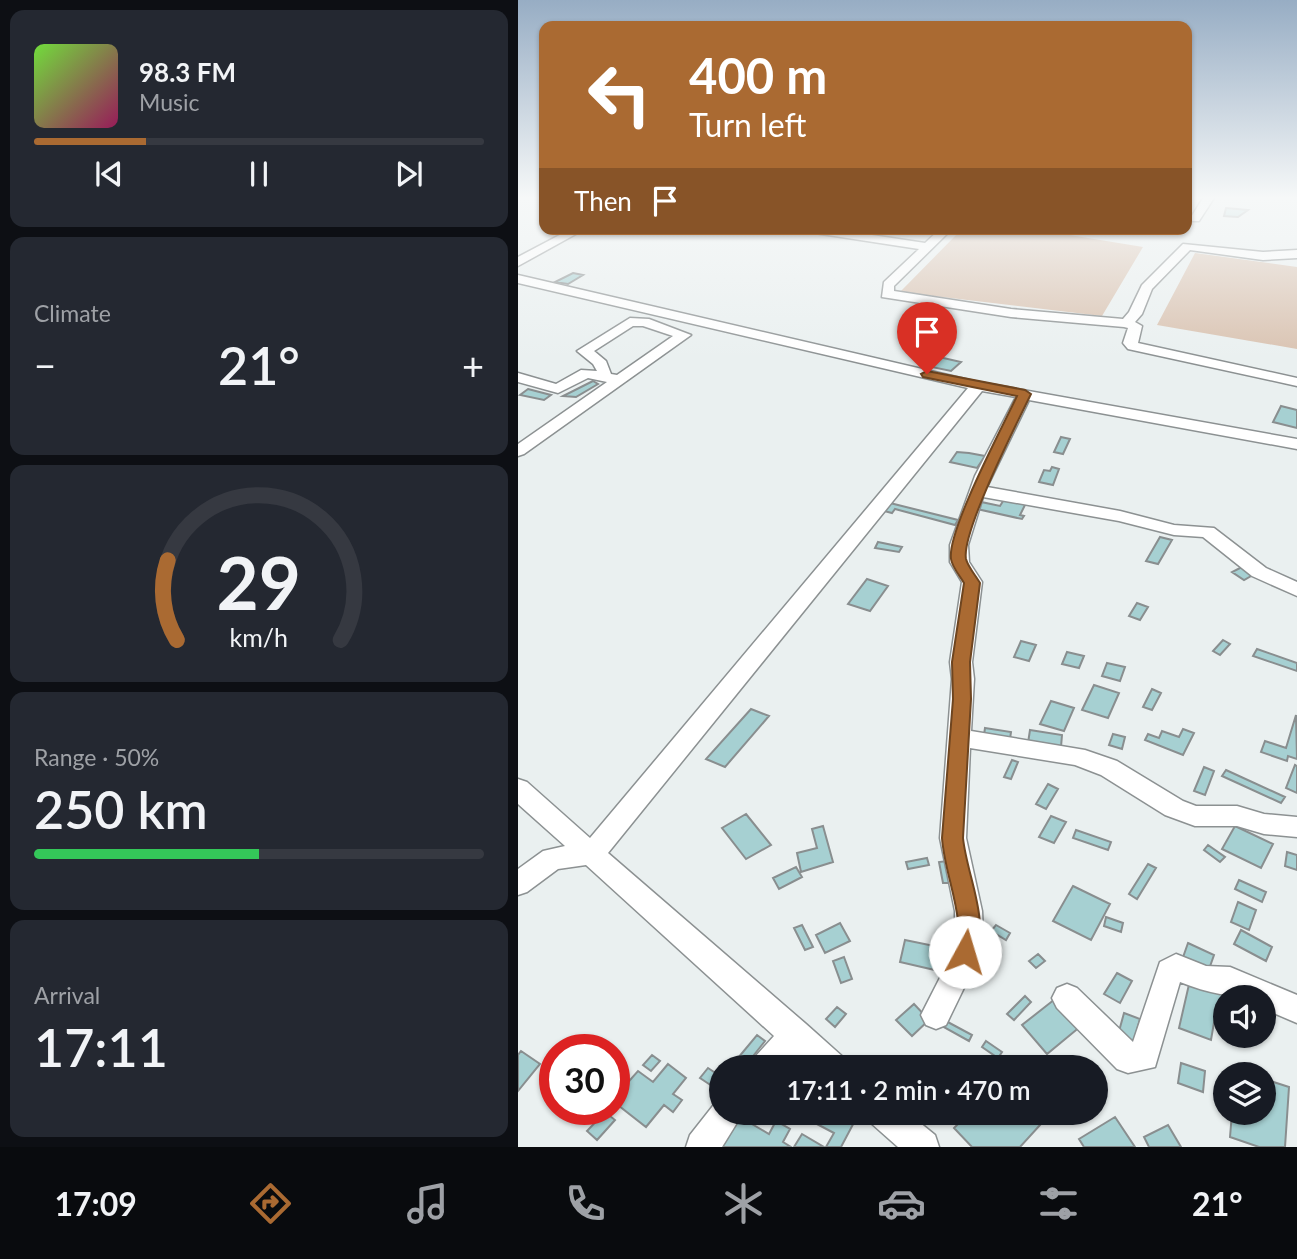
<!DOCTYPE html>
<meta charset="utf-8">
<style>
:root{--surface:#171b24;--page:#242831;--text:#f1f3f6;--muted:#9ea1a6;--line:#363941;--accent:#aa6a32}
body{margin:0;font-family:Lato,sans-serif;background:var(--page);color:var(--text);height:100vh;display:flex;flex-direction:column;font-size:26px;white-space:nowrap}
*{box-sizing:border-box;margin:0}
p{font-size:23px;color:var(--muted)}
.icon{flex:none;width:38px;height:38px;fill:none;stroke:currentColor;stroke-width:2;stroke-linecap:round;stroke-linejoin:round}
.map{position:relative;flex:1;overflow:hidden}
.panel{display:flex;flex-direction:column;gap:10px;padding:10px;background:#0d0f14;width:518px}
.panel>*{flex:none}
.hud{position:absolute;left:21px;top:21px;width:653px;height:214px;border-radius:14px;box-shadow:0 2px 5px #0004;background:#aa6a32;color:#fff;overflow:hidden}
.fabs{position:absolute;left:695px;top:985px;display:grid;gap:14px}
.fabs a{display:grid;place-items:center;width:63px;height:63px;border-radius:50%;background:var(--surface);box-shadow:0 2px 5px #0004;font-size:35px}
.speed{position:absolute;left:21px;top:1034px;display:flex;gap:14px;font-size:35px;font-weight:700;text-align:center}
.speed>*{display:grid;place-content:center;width:91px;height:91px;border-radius:50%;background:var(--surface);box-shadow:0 2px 5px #0004;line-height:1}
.speed .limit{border:10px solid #d22;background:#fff;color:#111}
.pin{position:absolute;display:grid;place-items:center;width:60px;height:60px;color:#fff;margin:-72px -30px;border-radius:50% 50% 50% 0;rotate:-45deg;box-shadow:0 0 7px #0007}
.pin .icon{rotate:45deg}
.me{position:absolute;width:77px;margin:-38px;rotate:6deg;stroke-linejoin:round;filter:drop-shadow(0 0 5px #0008)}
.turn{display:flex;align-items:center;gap:24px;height:147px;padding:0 35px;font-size:32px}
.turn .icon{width:91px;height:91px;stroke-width:2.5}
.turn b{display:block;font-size:49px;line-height:60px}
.then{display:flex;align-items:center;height:66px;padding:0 35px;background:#0003;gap:14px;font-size:26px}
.big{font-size:52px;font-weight:600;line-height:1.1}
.panel .widget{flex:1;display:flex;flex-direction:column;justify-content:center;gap:10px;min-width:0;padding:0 24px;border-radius:14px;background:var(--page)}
.panel .dial{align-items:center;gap:0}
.dial svg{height:182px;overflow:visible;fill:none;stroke:var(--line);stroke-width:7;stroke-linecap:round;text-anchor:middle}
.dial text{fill:var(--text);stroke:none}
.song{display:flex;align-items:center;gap:21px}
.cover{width:84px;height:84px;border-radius:10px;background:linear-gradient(135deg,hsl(100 70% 55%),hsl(330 70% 35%))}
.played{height:7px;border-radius:4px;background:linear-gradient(90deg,var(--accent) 25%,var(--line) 25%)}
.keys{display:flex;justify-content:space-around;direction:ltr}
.heat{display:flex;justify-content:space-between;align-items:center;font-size:38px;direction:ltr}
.charge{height:10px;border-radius:5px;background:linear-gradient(90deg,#34c759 50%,var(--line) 0)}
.trip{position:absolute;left:191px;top:1055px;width:399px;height:70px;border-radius:35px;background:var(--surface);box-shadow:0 2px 5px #0004;font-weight:600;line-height:70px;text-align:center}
.dock{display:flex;height:112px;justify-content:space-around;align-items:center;background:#090b0e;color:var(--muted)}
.dock .icon{width:49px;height:49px}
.dock .selected{color:var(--accent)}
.dock b{font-size:32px;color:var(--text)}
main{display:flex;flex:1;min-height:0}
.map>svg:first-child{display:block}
.green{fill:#d9c2b0}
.building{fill:#a6d0d2;stroke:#898e8f;stroke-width:2}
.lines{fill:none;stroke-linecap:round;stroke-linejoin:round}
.minor-casing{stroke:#8c9192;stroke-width:3}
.minor{fill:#fff;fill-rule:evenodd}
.route{fill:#aa6a32;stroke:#6e4520;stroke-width:2}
</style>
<main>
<section class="panel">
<div class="widget">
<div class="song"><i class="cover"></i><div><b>98.3 FM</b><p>Music</p></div></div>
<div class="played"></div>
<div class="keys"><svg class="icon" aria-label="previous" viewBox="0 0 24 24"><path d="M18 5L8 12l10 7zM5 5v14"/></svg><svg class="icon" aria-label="pause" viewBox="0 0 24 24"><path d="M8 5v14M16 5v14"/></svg><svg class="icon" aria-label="next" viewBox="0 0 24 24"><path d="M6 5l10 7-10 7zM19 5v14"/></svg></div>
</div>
<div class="widget"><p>Climate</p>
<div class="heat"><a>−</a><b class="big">21°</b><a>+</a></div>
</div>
<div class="widget dial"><svg viewBox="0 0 100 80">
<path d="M14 69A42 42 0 1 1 86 69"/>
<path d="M14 69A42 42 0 0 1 10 34" stroke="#aa6a32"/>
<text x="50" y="56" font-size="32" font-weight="700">29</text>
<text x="50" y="72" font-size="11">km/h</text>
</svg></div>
<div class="widget"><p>Range · 50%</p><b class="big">250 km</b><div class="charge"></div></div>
<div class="widget"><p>Arrival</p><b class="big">17:11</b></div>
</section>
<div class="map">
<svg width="779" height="1147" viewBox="0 0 779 1147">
<rect width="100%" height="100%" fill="#eaf0f0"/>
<path class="green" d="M444 229H515L625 247 584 316 382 292Z
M677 253 779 267V349L639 325Z"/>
<path class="building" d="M708 208 730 210 720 217 706 216Z
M55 273 65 275 50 284 37 282Z
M415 316 429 319 421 325 407 322Z
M421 357 443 362 433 371 404 365 409 360 416 362Z
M75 381 80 384 58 397 45 396Z
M10 389 33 395 26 400 2 395Z
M763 406 779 410V428L755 422Z
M543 437 552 439 545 454 536 452Z
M439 452 451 453 467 456 459 468 432 462Z
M534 467 541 469 535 485 521 482 526 470 532 471Z
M487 498 508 503 502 515 506 516 504 519 459 509 463 502 482 506Z
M372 503 440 520 437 525 377 509 374 513 366 511Z
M642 537 654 540 640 564 628 561Z
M360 542 384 547 381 552 357 548Z
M724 567 735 575 726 580 714 572Z
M349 579 370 586 352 611 330 604Z
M619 603 630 607 622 620 611 616Z
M705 640 712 644 702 655 695 651Z
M503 641 518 645 511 661 496 657Z
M739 649 779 663V671L735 656Z
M549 652 566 656 561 668 544 664Z
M589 663 607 667 602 681 584 676Z
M576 685 601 693 590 718 564 710Z
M634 689 643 693 634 710 625 707Z
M533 701 556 708 546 731 522 724Z
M233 709 251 716 207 767 188 759Z
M778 715 779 759 770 756 769 761 743 752 747 741 768 748Z
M467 728 493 732 492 739 466 735Z
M665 729 676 733 665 755 627 740 630 734 641 738 644 731 661 737Z
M512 730 544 735 543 747 510 743Z
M595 734 607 737 604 749 591 745Z
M494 760 500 762 493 779 486 777Z
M777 765 779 766V793L768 788Z
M686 767 696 771 687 795 676 791Z
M708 770 767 797 763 803 704 776Z
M530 784 540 789 528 809 518 804Z
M228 814 253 845 228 859 204 828Z
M533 816 548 822 536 843 521 837Z
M305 826 315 862 283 872 279 853 299 848 294 829Z
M717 826 755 844 743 868 704 849Z
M558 830 593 842 590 850 555 838Z
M690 845 707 857 702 862 686 850Z
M769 852 779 855V870L767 866Z
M409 858 411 865 390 869 388 862Z
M429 861 433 883H425L421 862Z
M630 864 638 868 619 899 611 894Z
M278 867 284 877 261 889 255 878Z
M721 880 748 892 744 902 717 889Z
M555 886 592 904 573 940 535 921Z
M720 902 738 910 731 930 713 922Z
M588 917 605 923 603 932 586 926Z
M322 923 332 941 307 953 298 935Z
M284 925 295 947 287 950 276 928Z
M478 925 492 933 488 940 473 931Z
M723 930 754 947 748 961 716 944Z
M387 940 426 948 421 971 382 962Z
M670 943 696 955 689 975 663 963Z
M520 954 527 961 518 968 511 961Z
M326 957 334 979 323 983 315 961Z
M599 973 614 981 602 1003 586 994Z
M672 980 721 998H707V1015L698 1011 693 1040 661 1028Z
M507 996 513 1002 496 1020 489 1014Z
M537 999 563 1026 529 1054 504 1025Z
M396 1004 411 1020 394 1036 378 1020Z
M319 1007 328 1014 317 1027 308 1019Z
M606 1013 622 1019 616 1041 600 1035Z
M426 1020 454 1035 451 1041 422 1025Z
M239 1035 247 1041 228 1065 220 1058Z
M468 1041 484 1052 480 1058 464 1047Z
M3 1051 22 1064 0 1091V1055Z
M134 1055 142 1061 133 1071 125 1065Z
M663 1063 687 1071 685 1092 660 1083Z
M150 1064 168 1078 155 1094 164 1100 155 1112 146 1105 128 1127 96 1102V1098L120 1071 135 1082Z
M190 1068 199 1074 203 1069V1092L182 1078Z
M746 1079 771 1087 767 1147H741L712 1137 714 1113H746Z
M87 1112 97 1120 79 1140 69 1131Z
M303 1113H341L323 1147H308L316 1133 297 1123Z
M451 1113H533L502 1147H454L436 1128Z
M222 1117 251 1134 258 1121 272 1129 265 1142 273 1147H204Z
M597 1117 617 1147H566L561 1139Z
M650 1125 663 1147H631L626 1137Z
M284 1134 306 1147H276Z"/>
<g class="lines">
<g class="minor-casing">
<path id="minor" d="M685 198H696L681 221H673L672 219Z
M53 229H67L0 266V257Z
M285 229H314L407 243 422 229H434L376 286V291L493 309 605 319 611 312 624 285 665 244 745 252 779 250V258L745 260 672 250 634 289 624 314 617 322 624 326 620 343 779 378V386L610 349 605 343 610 328 606 327 493 317 364 297 366 282 401 249 290 232Z
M0 275 460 382 779 439V449L511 400 469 487 602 511 656 525 696 528 748 568 779 582V596L734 576 685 537 656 535 601 521 465 497 450 545 451 562 464 582 454 662 456 679 453 731 567 750 599 761 665 801 678 806H719L746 814 779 817V837L746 834 719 826H677L647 815 583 775 557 765 452 748 448 838 464 911 465 934 457 965 428 1025 418 1029 408 1025 403 1015 430 962 437 934V911L422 838 434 679 432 662 444 582 432 562V545L457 476 498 397 464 391 90 853 288 1024 325 1057 329 1068H291L278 1056 268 1068H233L237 1057 256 1036 68 865 40 869 9 892 0 895V869L25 851 47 846 0 804V779L9 782 72 838 450 388 0 283Z
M112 318 131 319 173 335 6 454 0 456V444L89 382 70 378 40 393 0 382V373L38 384 63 370 79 371 75 364 59 351ZM115 326H125L155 336 99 375 93 374 88 361 76 351Z
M658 954 688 966 712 967 779 995V1023L746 1009V998C717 998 689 993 662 982L637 1067 610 1073 599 1069 539 1008 534 998 539 988 549 984 559 988 615 1042 642 962Z
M203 1100V1113H225L204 1147H168L172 1135 198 1102Z
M349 1113H390L417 1135 421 1147H380L354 1124Z"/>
</g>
<use href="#minor" class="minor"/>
</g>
<linearGradient id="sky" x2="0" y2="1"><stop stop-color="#97adc4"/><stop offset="0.55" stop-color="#f6f8f8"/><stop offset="1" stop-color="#f6f8f8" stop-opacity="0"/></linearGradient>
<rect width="779" height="359" fill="url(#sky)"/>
<path class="route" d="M409 371 507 390 513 394C499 423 443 533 448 559 450 567 458 576 462 583L452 662 453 699 445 838C449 877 473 921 456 959L447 962 439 959C433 946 441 934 440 921 437 893 426 866 424 838L435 699 434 662 446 583C442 576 434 567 433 559 429 531 485 426 499 396L405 377 403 374Z"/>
</svg>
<div class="fabs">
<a><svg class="icon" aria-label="sound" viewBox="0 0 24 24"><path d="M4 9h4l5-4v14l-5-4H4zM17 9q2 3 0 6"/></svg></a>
<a><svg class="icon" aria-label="layers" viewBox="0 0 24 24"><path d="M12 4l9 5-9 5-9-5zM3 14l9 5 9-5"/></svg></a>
</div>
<div class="speed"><div class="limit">30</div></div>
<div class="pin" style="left:409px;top:374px;background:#d93025"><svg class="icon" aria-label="arrive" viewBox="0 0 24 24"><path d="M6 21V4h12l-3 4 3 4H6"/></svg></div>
<svg class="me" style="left:447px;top:952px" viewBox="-20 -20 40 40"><circle r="19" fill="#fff"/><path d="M0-13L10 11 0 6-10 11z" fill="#aa6a32"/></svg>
<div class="trip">17:11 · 2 min · 470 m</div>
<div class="hud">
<div class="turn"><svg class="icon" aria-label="left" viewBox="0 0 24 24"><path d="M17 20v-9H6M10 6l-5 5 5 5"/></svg><div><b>400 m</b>Turn left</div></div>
<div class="then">Then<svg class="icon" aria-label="arrive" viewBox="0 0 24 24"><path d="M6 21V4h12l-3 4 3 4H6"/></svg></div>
</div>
</div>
</main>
<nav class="dock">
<b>17:09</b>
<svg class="icon selected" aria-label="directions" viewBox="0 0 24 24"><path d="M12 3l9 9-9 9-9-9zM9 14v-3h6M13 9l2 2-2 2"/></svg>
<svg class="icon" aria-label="music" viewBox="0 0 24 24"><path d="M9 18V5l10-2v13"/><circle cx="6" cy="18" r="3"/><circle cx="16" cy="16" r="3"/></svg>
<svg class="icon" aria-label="phone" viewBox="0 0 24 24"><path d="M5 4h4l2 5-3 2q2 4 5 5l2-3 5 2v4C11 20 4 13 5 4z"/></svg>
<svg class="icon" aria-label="climate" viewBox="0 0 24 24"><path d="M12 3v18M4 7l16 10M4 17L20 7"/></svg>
<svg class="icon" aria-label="car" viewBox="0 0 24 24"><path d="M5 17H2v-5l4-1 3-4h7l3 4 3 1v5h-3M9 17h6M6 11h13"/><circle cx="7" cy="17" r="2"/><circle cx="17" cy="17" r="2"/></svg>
<svg class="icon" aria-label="filters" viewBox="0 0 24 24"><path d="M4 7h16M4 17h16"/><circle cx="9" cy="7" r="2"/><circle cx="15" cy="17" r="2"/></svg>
<b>21°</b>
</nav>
